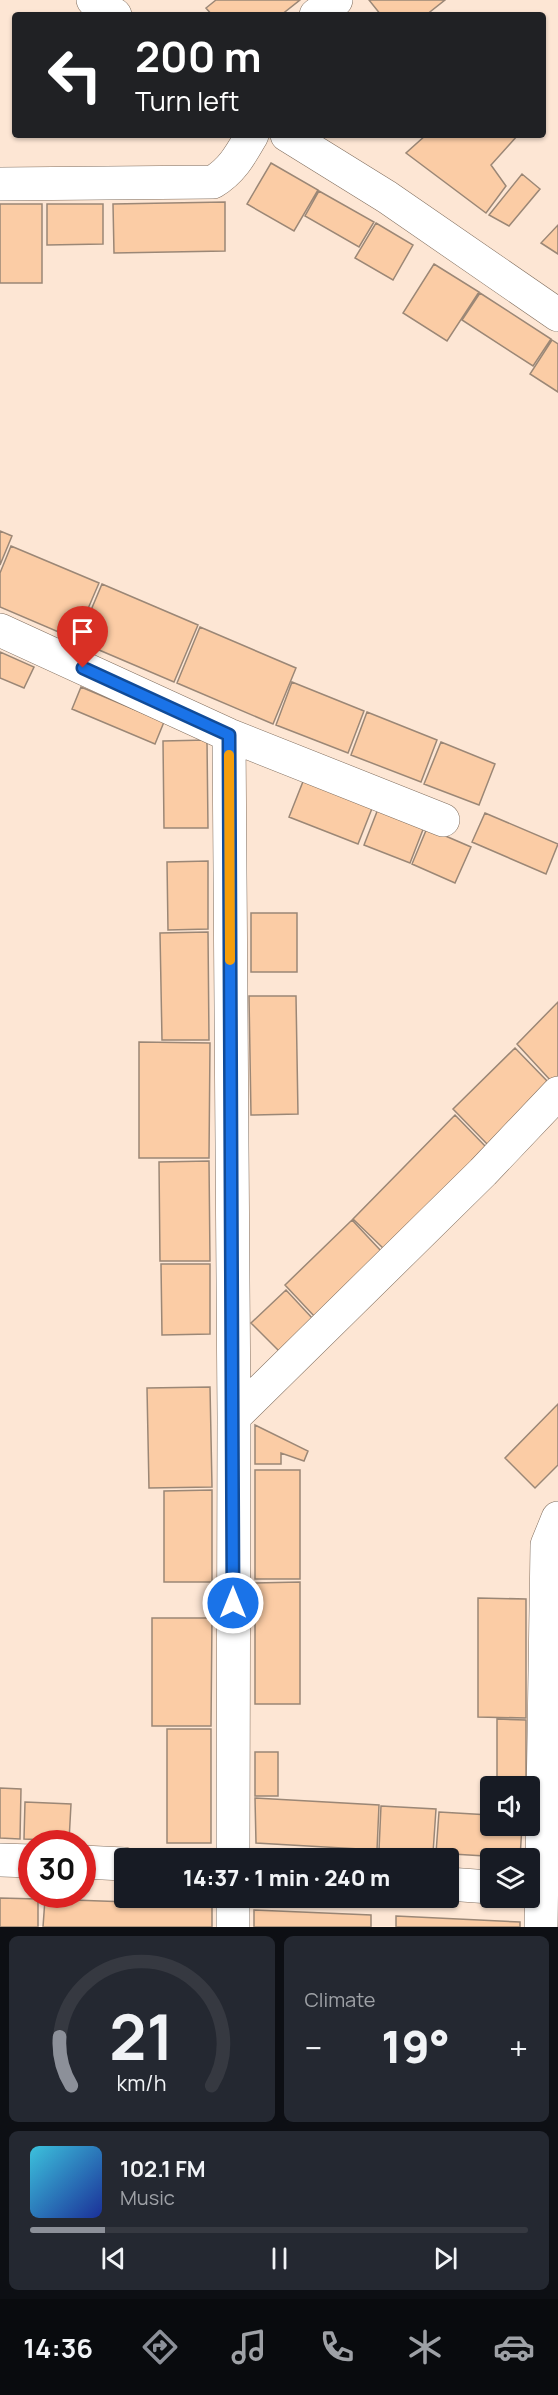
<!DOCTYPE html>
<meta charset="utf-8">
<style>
:root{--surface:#171b24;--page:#242831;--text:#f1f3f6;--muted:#9ea1a6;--line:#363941;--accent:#8c9099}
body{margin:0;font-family:Manrope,sans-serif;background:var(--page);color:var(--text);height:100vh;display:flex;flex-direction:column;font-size:22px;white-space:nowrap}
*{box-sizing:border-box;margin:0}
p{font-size:20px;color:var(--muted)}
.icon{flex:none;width:33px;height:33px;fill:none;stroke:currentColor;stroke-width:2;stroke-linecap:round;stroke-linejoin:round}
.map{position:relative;height:1927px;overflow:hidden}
.drawer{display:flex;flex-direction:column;gap:9px;padding:9px;background:#0d0f14;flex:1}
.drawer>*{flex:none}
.hud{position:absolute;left:12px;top:12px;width:534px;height:126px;border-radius:6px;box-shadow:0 2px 4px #0004;background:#202124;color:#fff;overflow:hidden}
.fabs{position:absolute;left:480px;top:1776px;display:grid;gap:12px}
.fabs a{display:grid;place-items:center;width:60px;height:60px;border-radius:6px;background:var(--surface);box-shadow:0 2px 4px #0004;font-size:30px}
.speed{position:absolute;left:18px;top:1830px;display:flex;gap:12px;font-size:30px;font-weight:700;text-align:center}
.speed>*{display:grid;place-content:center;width:78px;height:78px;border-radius:50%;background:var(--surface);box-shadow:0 2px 4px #0004;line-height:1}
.speed .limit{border:9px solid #d22;background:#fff;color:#111}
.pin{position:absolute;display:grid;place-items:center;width:51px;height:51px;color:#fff;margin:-62px -26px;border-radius:50% 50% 50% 0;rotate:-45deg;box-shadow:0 0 6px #0007}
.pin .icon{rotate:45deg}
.me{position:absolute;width:66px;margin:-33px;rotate:0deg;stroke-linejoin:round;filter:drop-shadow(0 0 4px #0008)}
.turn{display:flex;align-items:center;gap:21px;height:126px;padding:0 24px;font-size:27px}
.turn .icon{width:78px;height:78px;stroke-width:2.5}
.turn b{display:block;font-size:42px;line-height:51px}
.big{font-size:45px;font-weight:800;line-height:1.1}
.drawer .tile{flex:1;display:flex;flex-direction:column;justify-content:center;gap:9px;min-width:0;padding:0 21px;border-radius:9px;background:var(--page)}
.drawer .dial{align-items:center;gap:0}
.dial svg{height:156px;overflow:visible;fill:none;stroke:var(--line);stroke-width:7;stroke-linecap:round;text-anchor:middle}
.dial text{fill:var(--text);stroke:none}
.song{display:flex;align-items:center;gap:18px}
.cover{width:72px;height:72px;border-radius:9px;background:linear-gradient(135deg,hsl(190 70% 55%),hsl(230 70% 35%))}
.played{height:6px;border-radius:3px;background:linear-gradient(90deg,var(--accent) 15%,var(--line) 15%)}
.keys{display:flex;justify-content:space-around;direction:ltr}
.heat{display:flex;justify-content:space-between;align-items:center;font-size:33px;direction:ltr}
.drawer .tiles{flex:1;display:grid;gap:9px;grid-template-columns:1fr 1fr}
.tile:last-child{grid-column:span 2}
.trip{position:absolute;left:114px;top:1848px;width:345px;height:60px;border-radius:6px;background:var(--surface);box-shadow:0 2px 4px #0004;font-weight:800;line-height:60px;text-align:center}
.menu{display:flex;height:96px;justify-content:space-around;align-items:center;background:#090b0e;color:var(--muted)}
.menu .icon{width:42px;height:42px}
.menu .on{color:var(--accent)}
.menu b{font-size:27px;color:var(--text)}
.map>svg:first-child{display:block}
.building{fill:#fbcca5;stroke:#9b8776;stroke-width:1.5}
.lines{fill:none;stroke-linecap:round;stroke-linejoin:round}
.minor-casing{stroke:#816e5e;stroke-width:34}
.minor{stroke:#fff;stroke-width:33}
.route-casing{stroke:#114b97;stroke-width:15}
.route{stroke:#1a73e8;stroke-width:10}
.slow{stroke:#f59e0b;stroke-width:10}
</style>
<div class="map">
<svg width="558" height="1927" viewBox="0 0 558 1927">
<rect width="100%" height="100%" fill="#fde6d4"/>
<path class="building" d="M216 0H300L281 15H212L206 8Z
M369 0H445L426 15H381Z
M426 135H518L491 165 506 186 486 213 406 153Z
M271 163 318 190 294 231 247 204Z
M522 174 540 189 509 226 489 215Z
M319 191 374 222 359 247 305 216Z
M225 202V251L114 253 113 204Z
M0 204H42V283H0Z
M47 204H103V244L47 245Z
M376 223 413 245 393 280 355 258Z
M558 225V254L541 243Z
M434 264 479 292 447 341 403 313Z
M480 293 551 339 533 366 462 320Z
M552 340 558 344V392L530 374Z
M0 531 12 536 0 565Z
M11 546 99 583 75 639 0 607V573Z
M102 584 198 625 174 682 78 641Z
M200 627 296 668 273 724 177 683Z
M0 652 34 667 24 688 0 678Z
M292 682 364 711 348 753 276 725Z
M81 687 164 722 155 744 72 709Z
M367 712 437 740 421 782 351 755Z
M207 740 208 828H164L163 741Z
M441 742 495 764 479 805 424 784Z
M304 779 373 806 358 844 289 817Z
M378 809 424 827 410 863 364 845Z
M485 813 558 844 546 874 472 842Z
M427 828 471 847 455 883 412 864Z
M208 861V929L168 930 167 862Z
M251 913H297V972H251Z
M208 932 209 1040H162L160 933Z
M249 996H296L298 1114 251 1115Z
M558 1002V1076L552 1082 517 1044Z
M139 1042 210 1043 209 1158H139Z
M515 1048 550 1084 488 1145 453 1109Z
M455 1115 486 1147 385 1250 353 1219Z
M209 1161 210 1261H160L159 1162Z
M352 1220 382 1252 315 1317 285 1285Z
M161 1264H210V1334L162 1335Z
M286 1290 313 1319 279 1351 251 1323Z
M210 1387 212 1487 149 1488 147 1388Z
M558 1404V1465L535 1488 505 1458Z
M255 1425 308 1451 304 1461 281 1453V1464H255Z
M255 1470H300V1579H255Z
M212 1490V1582H164V1491Z
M300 1582V1704H255V1583Z
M478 1598 526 1599V1718L478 1717Z
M152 1618H212L211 1726H152Z
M497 1719 526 1720V1786H497Z
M167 1729H211V1843H167Z
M255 1752H278V1796H255Z
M0 1788 21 1789 20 1839 0 1838Z
M255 1798 379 1805 377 1850 256 1843Z
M25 1802 71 1804 69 1841 24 1839Z
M381 1806 436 1809 433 1853 379 1850Z
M439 1812 490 1815V1826H522L520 1858 436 1853Z
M0 1898 38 1899V1927H0Z
M45 1899 212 1905V1927H43Z
M254 1910 371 1915V1927H254Z
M396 1916 520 1922V1927H396Z"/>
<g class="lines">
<g class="minor-casing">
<path id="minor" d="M93 0 115 15
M316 15 336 0
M287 135 387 197 558 315
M0 184 213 182C232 171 241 154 252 135
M0 630 229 735 443 820
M229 735 234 1417 233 1858
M234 1417 483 1172 558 1093
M0 1860 32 1861
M82 1862 124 1864
M448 1884 490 1887
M233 1898V1927
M541 1927 547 1545 558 1518"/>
</g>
<use href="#minor" class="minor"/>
</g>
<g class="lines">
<g class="route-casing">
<path id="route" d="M83 668 229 735 233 1603"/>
</g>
<use href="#route" class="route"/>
<path class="slow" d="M229 755 230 960"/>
</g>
</svg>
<div class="fabs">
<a><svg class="icon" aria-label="sound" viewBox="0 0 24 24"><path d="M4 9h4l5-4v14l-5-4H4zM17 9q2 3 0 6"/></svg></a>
<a><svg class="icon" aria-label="layers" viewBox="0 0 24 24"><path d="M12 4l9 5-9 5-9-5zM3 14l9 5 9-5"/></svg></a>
</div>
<div class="speed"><div class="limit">30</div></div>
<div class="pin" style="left:83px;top:668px;background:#d93025"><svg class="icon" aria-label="arrive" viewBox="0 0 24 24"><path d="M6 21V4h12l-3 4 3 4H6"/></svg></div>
<svg class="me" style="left:233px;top:1603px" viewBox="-20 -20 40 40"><circle r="17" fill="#1a73e8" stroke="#fff" stroke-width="3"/><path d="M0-11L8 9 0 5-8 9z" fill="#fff"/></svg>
<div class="trip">14:37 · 1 min · 240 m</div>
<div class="hud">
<div class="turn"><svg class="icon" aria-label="left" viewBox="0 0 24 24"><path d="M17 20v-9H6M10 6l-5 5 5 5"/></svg><div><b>200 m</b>Turn left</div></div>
</div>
</div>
<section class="drawer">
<div class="tiles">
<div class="tile dial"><svg viewBox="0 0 100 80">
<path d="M14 69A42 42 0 1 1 86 69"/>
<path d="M14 69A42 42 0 0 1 8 44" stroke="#8c9099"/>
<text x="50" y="56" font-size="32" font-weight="700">21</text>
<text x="50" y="72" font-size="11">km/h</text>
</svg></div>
<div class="tile"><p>Climate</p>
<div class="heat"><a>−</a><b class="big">19°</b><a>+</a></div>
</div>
<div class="tile">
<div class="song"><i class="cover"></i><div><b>102.1 FM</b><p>Music</p></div></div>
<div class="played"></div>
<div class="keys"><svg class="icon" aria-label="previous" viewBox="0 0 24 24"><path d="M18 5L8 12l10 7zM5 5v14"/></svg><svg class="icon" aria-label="pause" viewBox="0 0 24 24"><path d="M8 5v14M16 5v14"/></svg><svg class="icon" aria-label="next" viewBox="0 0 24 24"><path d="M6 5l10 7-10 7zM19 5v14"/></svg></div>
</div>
</div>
</section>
<nav class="menu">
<b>14:36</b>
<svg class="icon on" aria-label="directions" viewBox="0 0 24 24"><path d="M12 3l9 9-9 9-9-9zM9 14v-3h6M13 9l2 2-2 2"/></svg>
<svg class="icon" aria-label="music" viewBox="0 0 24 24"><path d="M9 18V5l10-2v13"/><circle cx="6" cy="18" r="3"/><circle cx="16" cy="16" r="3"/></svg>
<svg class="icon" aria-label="phone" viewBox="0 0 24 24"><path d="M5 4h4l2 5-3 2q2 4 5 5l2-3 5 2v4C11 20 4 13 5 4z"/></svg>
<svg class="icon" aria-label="climate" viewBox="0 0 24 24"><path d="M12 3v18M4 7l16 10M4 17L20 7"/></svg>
<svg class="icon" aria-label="car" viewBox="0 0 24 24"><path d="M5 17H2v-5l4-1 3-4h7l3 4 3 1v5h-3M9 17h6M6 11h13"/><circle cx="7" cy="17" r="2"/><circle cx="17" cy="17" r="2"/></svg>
</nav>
